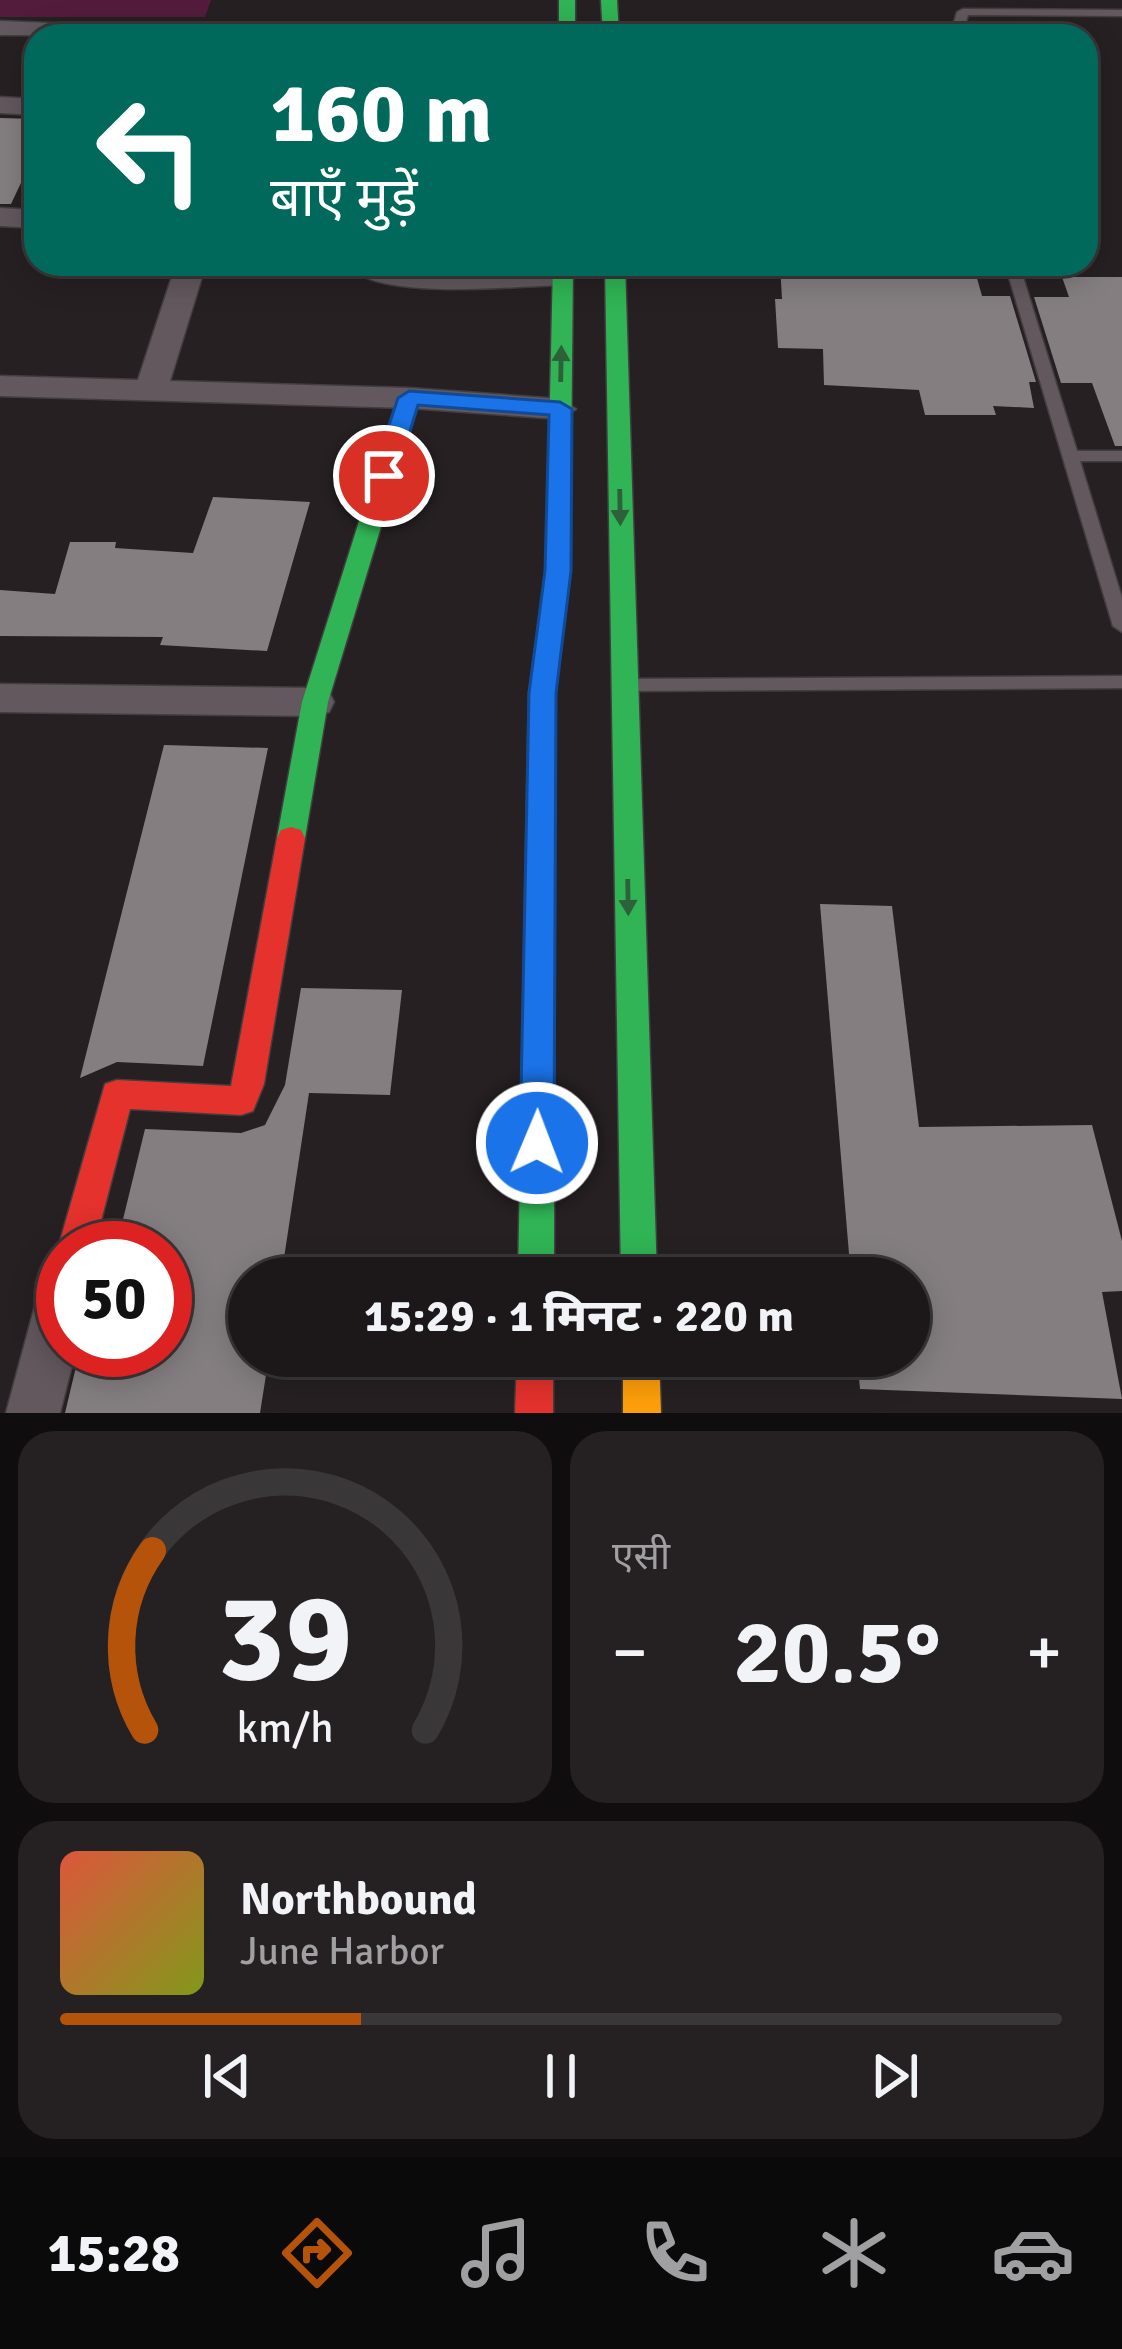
<!DOCTYPE html>
<html lang="hi">
<meta charset="utf-8">
<style>
:root{--surface:#1c181a;--page:#252123;--text:#f1f3f6;--muted:#a0a0a2;--line:#3a3739;--accent:#b45309}
body{margin:0;font-family:Signika,"Noto Sans Devanagari",sans-serif;background:var(--page);color:var(--text);height:100vh;display:flex;flex-direction:column;font-size:45px;white-space:nowrap}
*{box-sizing:border-box;margin:0}
p{font-size:39px;color:var(--muted)}
.icon{flex:none;width:66px;height:66px;fill:none;stroke:currentColor;stroke-width:2;stroke-linecap:round;stroke-linejoin:round}
.map{position:relative;height:1413px;overflow:hidden}
.sheet{display:flex;flex-direction:column;gap:18px;padding:18px;background:#0f0d0e;flex:1}
.sheet>*{flex:none}
.top-card{position:absolute;left:24px;top:24px;width:1074px;height:252px;border-radius:36px;box-shadow:0 6px 30px #0003,0 0 0 3px var(--line);background:#00695c;color:#fff;overflow:hidden}
.speed{position:absolute;left:36px;top:1221px;display:flex;gap:24px;font-size:60px;font-weight:700;text-align:center}
.speed>*{display:grid;place-content:center;width:156px;height:156px;border-radius:50%;background:var(--surface);box-shadow:0 6px 30px #0003,0 0 0 3px var(--line);line-height:1}
.speed .limit{border:18px solid #d22;background:#fff;color:#111}
.pin{position:absolute;display:grid;place-items:center;width:102px;height:102px;color:#fff;margin:-51px;border:6px solid #fff;border-radius:50%;box-shadow:0 3px 12px #0007}
.me{position:absolute;width:132px;margin:-66px;rotate:1deg;stroke-linejoin:round;filter:drop-shadow(0 0 9px #0008)}
.turn{display:flex;align-items:center;gap:42px;height:252px;padding:0 48px;font-size:54px}
.turn .icon{width:156px;height:156px;stroke-width:2.5}
.turn b{display:block;font-size:84px;line-height:102px}
.big{font-size:90px;font-weight:800;line-height:1.1}
.sheet .widget{flex:1;display:flex;flex-direction:column;justify-content:center;gap:18px;min-width:0;padding:0 42px;border-radius:36px;background:var(--page)}
.sheet .dial{align-items:center;gap:0}
.dial svg{height:312px;overflow:visible;fill:none;stroke:var(--line);stroke-width:7;stroke-linecap:round;text-anchor:middle}
.dial text{fill:var(--text);stroke:none}
.song{display:flex;align-items:center;gap:36px}
.cover{width:144px;height:144px;border-radius:18px;background:linear-gradient(135deg,hsl(10 70% 55%),hsl(70 70% 35%))}
.played{height:12px;border-radius:6px;background:linear-gradient(90deg,var(--accent) 30%,var(--line) 30%)}
.keys{display:flex;justify-content:space-around;direction:ltr}
.heat{display:flex;justify-content:space-between;align-items:center;font-size:66px;direction:ltr}
.sheet .tiles{flex:1;display:grid;gap:18px;grid-template-columns:1fr 1fr}
.widget:last-child{grid-column:span 2}
.trip{position:absolute;left:228px;top:1257px;width:702px;height:120px;border-radius:60px;background:var(--surface);box-shadow:0 6px 30px #0003,0 0 0 3px var(--line);font-weight:800;line-height:120px;text-align:center}
.menu{display:flex;height:192px;justify-content:space-around;align-items:center;background:#0b0a0a;color:var(--muted)}
.menu .icon{width:84px;height:84px}
.menu .current{color:var(--accent)}
.menu b{font-size:54px;color:var(--text)}
.map>svg:first-child{display:block}
.green{fill:#531c3c}
.building{fill:#847e80}
.lines{fill:none;stroke-linecap:round;stroke-linejoin:round}
.lane-casing{stroke:#423e40;stroke-width:3}
.street-casing{stroke:#423e40;stroke-width:3}
.fast-casing{stroke:#423e40;stroke-width:3}
.slow-casing{stroke:#423e40;stroke-width:3}
.jam-casing{stroke:#423e40;stroke-width:3}
.lane{fill:#62585d;fill-rule:evenodd}
.street{fill:#62585d;fill-rule:evenodd}
.fast{fill:#30b455;fill-rule:evenodd}
.slow{fill:#ff9f0a;fill-rule:evenodd}
.jam{fill:#e5322d;fill-rule:evenodd}
.oneway{fill:#2c613a}
.route{fill:#1a73e8;stroke:#114b97;stroke-width:3}
</style>
<div class="map">
<svg width="1122" height="1413" viewBox="0 0 1122 1413">
<rect width="100%" height="100%" fill="#262023"/>
<path class="green" d="M0 0H211L205 17H0Z"/>
<path class="building" d="M0 118 36 119V151L11 204H0Z
M780 264H973L982 296H1010L1036 382H1029L1034 408 993 406 996 415H925L919 390 824 385 823 349 778 348 775 299H782Z
M1062 277H1122V446H1115L1092 383H1061L1034 297H1069Z
M213 497 310 502 267 651 160 645 163 637 0 636V590L55 594 70 542H116L115 548 193 553Z
M164 745 268 748 203 1066 117 1062 80 1078Z
M820 904 892 906 919 1127 1092 1125 1122 1241V1291L1102 1292 1122 1399 860 1389 857 1356H909V1278H851Z
M301 988 402 990 390 1095 309 1093 281 1278H249V1356H269L260 1413H65L80 1350H165V1248H116L145 1129 241 1133 265 1125 285 1085Z"/>
<g class="lines">
<g class="lane-casing">
<path id="lane" d="M963 9 1122 10V16L968 15 962 36H950L957 12Z
M1005 264H1019L1077 451H1122V461H1080L1122 598V632L1113 626Z
M1122 676V688L628 691 619 685 628 679Z"/>
</g>
<g class="street-casing">
<path id="street" d="M0 21 195 29 207 36 0 35Z
M231 26 303 29 315 36H221L222 28Z
M0 97 36 99V115L0 113Z
M0 208 36 210V228L0 226Z
M176 264H206L170 381 409 388 560 399 576 409 560 419 409 408 0 396V376L138 380Z
M344 264 457 270 563 267 578 276 563 285C513 286 378 302 344 264Z
M0 684 315 688 329 692 334 702 329 712 315 716 0 712Z
M63 1274V1350H76L60 1413H6L37 1298 45 1281Z"/>
</g>
<g class="fast-casing">
<path id="fast" d="M559 0H575V36H559Z
M601 0H617L619 36H603Z
M553 264H573L570 571 555 693 554 1278H518L529 693 546 571Z
M605 264H625L657 1278H621Z
M409 391 420 398 328 702 305 838 301 846H281L277 838 302 702 398 398Z"/>
</g>
<g class="slow-casing">
<path id="slow" d="M623 1356H659L661 1413H623Z"/>
</g>
<g class="jam-casing">
<path id="jam" d="M291 827 301 830 305 838 264 1084 253 1111 241 1115 130 1109 94 1248H63V1258L58 1248 105 1084 117 1080 231 1086 277 838 281 830Z
M517 1356H553V1413H515Z"/>
</g>
<use href="#lane" class="lane"/>
<use href="#street" class="street"/>
<use href="#fast" class="fast"/>
<use href="#slow" class="slow"/>
<use href="#jam" class="jam"/>
</g>
<defs><path id="oneway-solid" d="M-6-.8H1V-3.2L6.5 0L1 3.2V.8H-6Z" transform="scale(3)"/></defs>
<g class="oneway">
<use href="#oneway-solid" transform="translate(561 364) rotate(-89)"/>
<use href="#oneway-solid" transform="translate(620 507) rotate(89)"/>
<use href="#oneway-solid" transform="translate(628 897) rotate(89)"/>
</g>
<path class="route" d="M409 391 560 402 572 409 571 571 556 693 554 1143 549 1154 537 1158 525 1154 520 1143 529 693 545 571 549 415 418 405 396 476 384 483 376 481 372 476 398 398Z"/>
</svg>
<div class="speed"><div class="limit">50</div></div>
<div class="pin" style="left:384px;top:476px;background:#d93025"><svg class="icon" aria-label="arrive" viewBox="0 0 24 24"><path d="M6 21V4h12l-3 4 3 4H6"/></svg></div>
<svg class="me" style="left:537px;top:1143px" viewBox="-20 -20 40 40"><circle r="17" fill="#1a73e8" stroke="#fff" stroke-width="3"/><path d="M0-11L8 9 0 5-8 9z" fill="#fff"/></svg>
<div class="trip">15:29 · 1 मिनट · 220 m</div>
<div class="top-card">
<div class="turn"><svg class="icon" aria-label="left" viewBox="0 0 24 24"><path d="M17 20v-9H6M10 6l-5 5 5 5"/></svg><div><b>160 m</b>बाएँ मुड़ें</div></div>
</div>
</div>
<section class="sheet">
<div class="tiles">
<div class="widget dial"><svg viewBox="0 0 100 80">
<path d="M14 69A42 42 0 1 1 86 69"/>
<path d="M14 69A42 42 0 0 1 16 23" stroke="#b45309"/>
<text x="50" y="56" font-size="32" font-weight="700">39</text>
<text x="50" y="72" font-size="11">km/h</text>
</svg></div>
<div class="widget"><p>एसी</p>
<div class="heat"><a>−</a><b class="big">20.5°</b><a>+</a></div>
</div>
<div class="widget">
<div class="song"><i class="cover"></i><div><b>Northbound</b><p>June Harbor</p></div></div>
<div class="played"></div>
<div class="keys"><svg class="icon" aria-label="previous" viewBox="0 0 24 24"><path d="M18 5L8 12l10 7zM5 5v14"/></svg><svg class="icon" aria-label="pause" viewBox="0 0 24 24"><path d="M8 5v14M16 5v14"/></svg><svg class="icon" aria-label="next" viewBox="0 0 24 24"><path d="M6 5l10 7-10 7zM19 5v14"/></svg></div>
</div>
</div>
</section>
<nav class="menu">
<b>15:28</b>
<svg class="icon current" aria-label="directions" viewBox="0 0 24 24"><path d="M12 3l9 9-9 9-9-9zM9 14v-3h6M13 9l2 2-2 2"/></svg>
<svg class="icon" aria-label="music" viewBox="0 0 24 24"><path d="M9 18V5l10-2v13"/><circle cx="6" cy="18" r="3"/><circle cx="16" cy="16" r="3"/></svg>
<svg class="icon" aria-label="phone" viewBox="0 0 24 24"><path d="M5 4h4l2 5-3 2q2 4 5 5l2-3 5 2v4C11 20 4 13 5 4z"/></svg>
<svg class="icon" aria-label="climate" viewBox="0 0 24 24"><path d="M12 3v18M4 7l16 10M4 17L20 7"/></svg>
<svg class="icon" aria-label="car" viewBox="0 0 24 24"><path d="M5 17H2v-5l4-1 3-4h7l3 4 3 1v5h-3M9 17h6M6 11h13"/><circle cx="7" cy="17" r="2"/><circle cx="17" cy="17" r="2"/></svg>
</nav>
